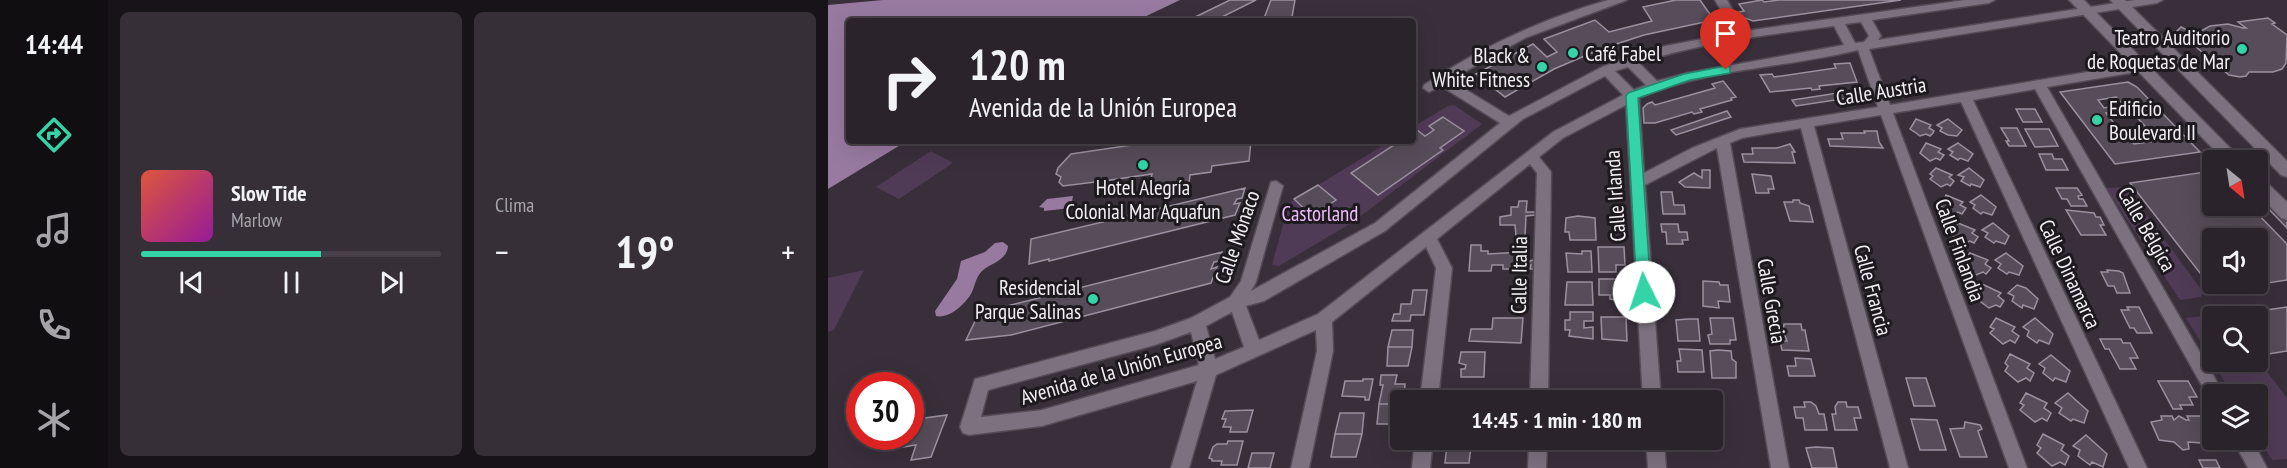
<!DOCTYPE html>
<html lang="es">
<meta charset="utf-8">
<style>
:root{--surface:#2b232c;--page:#372f38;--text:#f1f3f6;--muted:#a6a4a9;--line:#474048;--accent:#34d4a8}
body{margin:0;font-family:"PT Sans Narrow",sans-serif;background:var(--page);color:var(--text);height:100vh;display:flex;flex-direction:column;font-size:22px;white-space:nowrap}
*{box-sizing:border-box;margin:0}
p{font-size:20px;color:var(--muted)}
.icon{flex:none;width:33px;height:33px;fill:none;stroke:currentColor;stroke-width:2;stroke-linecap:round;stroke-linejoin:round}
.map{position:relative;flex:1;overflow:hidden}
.panel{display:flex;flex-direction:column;gap:12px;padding:12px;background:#181318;width:720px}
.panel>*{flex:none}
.banner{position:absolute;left:18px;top:18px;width:570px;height:126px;border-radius:6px;box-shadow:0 6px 24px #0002,0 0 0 2px var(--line);background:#2b232c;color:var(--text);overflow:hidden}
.needle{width:39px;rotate:150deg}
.buttons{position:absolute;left:1374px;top:150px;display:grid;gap:12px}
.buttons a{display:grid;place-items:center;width:66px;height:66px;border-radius:6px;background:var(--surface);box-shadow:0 6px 24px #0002,0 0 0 2px var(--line);font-size:30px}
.speed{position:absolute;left:18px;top:372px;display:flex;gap:12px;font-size:30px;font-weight:700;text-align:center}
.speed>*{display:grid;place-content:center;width:78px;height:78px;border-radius:50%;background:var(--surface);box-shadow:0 6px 24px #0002,0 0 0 2px var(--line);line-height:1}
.speed .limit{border:9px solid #d22;background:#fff;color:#111}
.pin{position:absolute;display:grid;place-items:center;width:51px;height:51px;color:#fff;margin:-62px -26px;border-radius:50% 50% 50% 0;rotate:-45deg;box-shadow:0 0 6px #0007}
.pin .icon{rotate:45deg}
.me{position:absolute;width:66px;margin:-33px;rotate:356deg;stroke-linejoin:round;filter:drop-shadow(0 0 4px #0008)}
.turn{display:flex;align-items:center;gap:21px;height:126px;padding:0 24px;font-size:27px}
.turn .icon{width:78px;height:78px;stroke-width:2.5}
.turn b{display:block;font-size:42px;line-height:51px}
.big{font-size:45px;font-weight:800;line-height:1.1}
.panel .card{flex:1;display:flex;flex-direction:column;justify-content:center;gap:9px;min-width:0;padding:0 21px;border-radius:9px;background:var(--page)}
.song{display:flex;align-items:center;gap:18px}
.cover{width:72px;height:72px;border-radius:9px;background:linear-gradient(135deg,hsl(10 70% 55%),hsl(300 70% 35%))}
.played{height:6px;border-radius:3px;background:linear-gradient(90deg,var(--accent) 60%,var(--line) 60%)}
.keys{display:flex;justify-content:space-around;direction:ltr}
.heat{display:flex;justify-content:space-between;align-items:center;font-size:33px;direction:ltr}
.panel .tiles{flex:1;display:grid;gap:12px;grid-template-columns:repeat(2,1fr)}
.trip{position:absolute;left:562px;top:390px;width:333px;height:60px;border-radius:6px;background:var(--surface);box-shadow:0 6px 24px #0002,0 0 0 2px var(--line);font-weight:800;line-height:60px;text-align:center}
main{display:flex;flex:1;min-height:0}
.menu{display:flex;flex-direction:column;width:108px;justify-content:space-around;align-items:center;background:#110e12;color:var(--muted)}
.menu .icon{width:42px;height:42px}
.menu .active{color:var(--accent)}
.menu b{font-size:27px;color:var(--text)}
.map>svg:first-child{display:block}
.green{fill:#503b56}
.water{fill:#987aa0}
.building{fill:#574c59;stroke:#9b909f;stroke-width:1.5;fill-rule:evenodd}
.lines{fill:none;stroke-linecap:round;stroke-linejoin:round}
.street-casing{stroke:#534b55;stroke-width:3}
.secondary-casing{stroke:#534b55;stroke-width:3}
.street{fill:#7c717f;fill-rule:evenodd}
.secondary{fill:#7c717f;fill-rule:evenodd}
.route{fill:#34d4a8;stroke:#228a6d;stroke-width:1.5}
.poi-dot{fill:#34d4a8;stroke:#1d191f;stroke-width:2}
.labels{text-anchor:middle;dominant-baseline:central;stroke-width:6;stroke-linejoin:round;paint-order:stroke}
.poi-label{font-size:21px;fill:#f6eff7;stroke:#1d191f;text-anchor:end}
.street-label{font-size:21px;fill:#f6eff7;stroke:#1d191f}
.park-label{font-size:21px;fill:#eebefa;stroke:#1d191f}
</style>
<main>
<nav class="menu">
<b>14:44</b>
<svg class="icon active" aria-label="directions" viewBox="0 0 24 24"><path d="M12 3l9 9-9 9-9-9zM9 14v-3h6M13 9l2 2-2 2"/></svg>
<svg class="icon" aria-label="music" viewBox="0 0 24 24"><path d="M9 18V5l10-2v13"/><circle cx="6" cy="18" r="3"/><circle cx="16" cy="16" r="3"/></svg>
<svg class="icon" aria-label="phone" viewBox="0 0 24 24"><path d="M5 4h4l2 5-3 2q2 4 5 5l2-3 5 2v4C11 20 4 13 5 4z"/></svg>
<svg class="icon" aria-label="climate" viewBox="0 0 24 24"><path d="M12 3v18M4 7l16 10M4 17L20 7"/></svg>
</nav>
<section class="panel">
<div class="tiles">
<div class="card">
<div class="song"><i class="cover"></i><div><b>Slow Tide</b><p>Marlow</p></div></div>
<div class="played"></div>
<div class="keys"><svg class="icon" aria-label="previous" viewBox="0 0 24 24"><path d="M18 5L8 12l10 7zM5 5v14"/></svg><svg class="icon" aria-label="pause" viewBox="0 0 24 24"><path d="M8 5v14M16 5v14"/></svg><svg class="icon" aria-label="next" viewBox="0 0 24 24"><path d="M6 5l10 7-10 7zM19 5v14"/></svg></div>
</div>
<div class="card"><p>Clima</p>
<div class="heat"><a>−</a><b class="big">19°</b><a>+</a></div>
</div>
</div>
</section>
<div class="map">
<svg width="1459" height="468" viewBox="0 0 1459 468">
<rect width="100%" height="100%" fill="#392f3b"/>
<path class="green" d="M626 105 654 124 525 222 451 266 444 265 461 203 562 141H585V127L620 106Z
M103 151 125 163 71 199 48 187Z
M1298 187 1375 292 1373 297 1352 300 1278 188Z
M36 270 6 330 0 332V278Z
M1394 314 1395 316H1384V362L1430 360 1459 398V459L1444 460 1430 437V394H1404L1358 318Z"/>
<path class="water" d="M55 0H352L308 21H21V141H79L0 189V5Z
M245 196 243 208 216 211V208L211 207 219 199Z
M175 242 180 246C179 261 162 263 153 272 147 279 147 287 143 294 136 305 121 319 108 316L107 311 129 279 133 261 157 252 167 243Z"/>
<path class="building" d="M402 0H428L386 21H359Z
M443 0H467L464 17 460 21H435Z
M848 0H872L886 20 816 35 773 49 726 69 677 97 648 74 705 44 719 57 729 52 716 39 767 20 781 32 824 21 815 7Z
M934 0 936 2 951 0H1073L925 21 914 17 911 12 916 11 911 4Z
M1440 18 1447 23 1444 24 1459 35 1458 63 1454 69 1445 72H1421L1418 76 1412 77 1401 75 1355 36 1347 33 1353 27 1371 36 1373 31 1382 26 1400 24 1415 28H1418L1410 22Z
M1022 63 1029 82 991 86 992 89 984 90 983 88 942 92 932 75 944 74 946 77 1008 68 1006 64Z
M895 81 908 97 903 98 904 100 872 109 874 112 866 114 864 112 827 123H816L815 108 819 104 824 102 827 105 887 88 884 84Z
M1300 82 1309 87 1372 152 1287 164 1232 92ZM1288 97 1295 105 1276 108 1270 100ZM1302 110 1318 127 1292 131 1278 113ZM1321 133 1328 141 1306 144 1299 136Z
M1023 91 1027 97 968 106 964 100Z
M1188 109H1207L1214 122H1195Z
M899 111 903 117 848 135 843 130Z
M615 117 636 131 612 148 615 150 550 195 523 173 572 141H585V133L589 130 597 136 606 130 601 126Z
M1088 119 1103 125 1101 128 1106 131 1105 133 1102 136 1098 134 1092 136 1088 133 1082 129Z
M1120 119 1134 130 1129 136 1120 135 1112 131 1114 128 1109 125Z
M1173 128H1189L1198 146H1181L1178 141H1181Z
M1197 129H1221L1230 146 1207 147Z
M1036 131H1049L1051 142 1055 148 1002 146 1000 139H1015L1013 133H1037Z
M331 141H423L421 161 384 166 383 172 362 175 361 183 321 188 324 174 276 181 269 184 267 182 235 186 231 182 233 177 228 174 230 168 243 154Z
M1098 143 1113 149 1110 152 1116 155 1112 160 1108 158 1102 161 1092 153Z
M1130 143 1145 154 1140 161 1132 158 1130 160 1122 155 1125 152 1120 149Z
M962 144 967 152H964L967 163 916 162 914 154H925L924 148H949Z
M1211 154H1224L1226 159H1234L1240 170H1218Z
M1108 168 1124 175 1121 177 1126 181 1122 186 1119 184 1113 187 1102 179 1105 176 1102 174Z
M1141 168 1156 180 1152 187 1143 184 1142 186 1133 181 1136 177 1130 175Z
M874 170H882V188L857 187 851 182 866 173 874 178Z
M1384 171V206H1422L1459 244V280L1386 291 1302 183ZM1384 238H1430V284H1384Z
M924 174 943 176 946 189H940L941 193H928Z
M490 185 508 200 484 216 466 199Z
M417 188 414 198 409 199 406 204 412 203 407 215 221 261V259L201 264 203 239Z
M1228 188H1249L1254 195 1250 196 1251 199H1255L1259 206H1243L1239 199H1234Z
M833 192H844L846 205H856L857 214H835Z
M1118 195 1135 202 1132 205 1138 208 1134 214 1130 212 1124 215 1113 206Z
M1153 195 1168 207 1164 215 1155 212 1153 214 1145 208 1147 205 1142 202Z
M1430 198H1437L1459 220V228Z
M965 200H971L972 203 981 206 985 222 962 221 956 202H965Z
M691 201H699L698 212H707V215L698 216 697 236H688L687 225H672V217L683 215V207H690Z
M1238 210 1266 213 1268 217H1272L1276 225H1272L1278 235H1253Z
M750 216 767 218 768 240H742L741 232H737L738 218Z
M1130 223 1147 230 1144 233 1150 237 1146 243 1142 241 1135 244 1124 235 1127 232 1124 230Z
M1165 223 1181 236 1177 244 1168 241 1166 243 1157 237 1160 233 1154 230Z
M833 224H850L851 232H859L860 240H854L855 244H839L838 232H834Z
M643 245H653V251H660V254L694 252 697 253V262L706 260V269H702L703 265H694V269H675V265H664L663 271H641Z
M770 247H796L797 265H788V272H771Z
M754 251H763L764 272H740L738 253 754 254Z
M394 252 391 261 386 262 383 269 389 267 383 283 183 335 138 340 151 313Z
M1142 253 1160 260 1157 264 1163 268 1158 274 1155 272 1148 275 1136 266 1139 262 1136 260Z
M1178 253 1195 266 1191 275 1181 272 1179 274 1170 268 1173 264 1167 260Z
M1279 270 1291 271 1295 273 1302 293H1289L1286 286H1280L1273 272H1280Z
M771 279H795V284L798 285 796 301 782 299V295H771Z
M875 281 891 282 892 285H900L902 302 890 301 891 308 875 306Z
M739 282H764L765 305H737Z
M1154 284 1173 293 1170 296 1176 301 1172 307 1168 305 1161 308 1149 299 1152 294 1149 292Z
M1189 285 1198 288 1210 299 1206 309 1195 305 1194 308 1184 301 1186 296 1180 293Z
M585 290H599L596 315H583L582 321H564L566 314H572L573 304H583Z
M1299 307H1311L1324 333H1309L1306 328H1302L1293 310H1301Z
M1459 307V351L1434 355 1430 348V316L1404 315Z
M742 312H765V321H756V328L765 327V339L741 336 742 330H737V320H742Z
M773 317H798L799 341 774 339Z
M665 318H695L693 343 641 341 643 329H664Z
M882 318H905L908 340H902V344H882L880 335 884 334Z
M1168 318 1187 327 1184 331 1191 336 1187 343 1182 340 1175 344 1162 333 1166 329 1162 327Z
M1207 318 1225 334 1221 344 1211 340 1209 343 1199 336 1201 331 1195 327Z
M860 319H870L872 341H850L848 320Z
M956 324H973L974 330H977L981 351 954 350 952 341H959L955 331Z
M564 330H585L584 347H560Z
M1272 339H1293L1295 343H1302L1310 358H1302L1308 369H1292L1281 349H1277Z
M560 347H584L580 366H559Z
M851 349 874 350 876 372H850L849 361H853Z
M890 350 903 351 904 359 908 362V378H884L882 351Z
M633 352H657L656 377H633V369H637L638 365 631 363Z
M1182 354 1202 364 1199 368 1206 373 1202 381 1198 378 1190 382 1177 371 1180 366 1177 363Z
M1223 355 1242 371 1238 382 1227 378 1225 381 1215 373 1217 368 1211 364Z
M967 358 983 359 987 376H961L959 366H968Z
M553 375H569L567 384H577L576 400H573V404H551L555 385H552Z
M1078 378H1098L1107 406H1086Z
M535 379H545L541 400H537V397L514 396 517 381H535Z
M1330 381H1360L1369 397H1361L1365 405H1352L1354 409H1345Z
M633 390H654L653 400H632Z
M775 391H805V400H775Z
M675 393H683L685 400H661L662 395H675Z
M1198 393 1219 403 1216 408 1223 413 1219 421 1214 418 1207 422 1192 410 1196 405 1192 403Z
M1240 393 1260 411 1256 423 1245 419 1243 421 1231 413 1234 408 1227 403Z
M976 402H983L988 406 991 414H996L999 430H977L975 418H968L966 407H977Z
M1010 402H1018L1019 407H1030L1033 418H1026L1029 430H1007L1004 414H1008L1007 407Z
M551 404H573L572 424H549Z
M425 410 419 432H402L403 427H395L398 419H394L397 411Z
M512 413H536L534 434H507Z
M119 415 103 457 83 460 88 445 62 449 66 436H82V420Z
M1333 416H1344L1346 420 1351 416 1358 420H1361L1359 416H1379L1384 426V440H1392L1396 447H1376L1374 443 1360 442 1361 449 1355 450 1346 442 1331 440 1323 422 1334 420Z
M1083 419 1109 420 1118 450H1092Z
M1137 422 1152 425 1154 429 1150 431 1159 457H1132L1122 429 1136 428Z
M507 434H534L528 457H503Z
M1215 434 1236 445 1233 450 1241 456 1237 465 1232 462 1224 466 1209 453 1213 448 1209 445Z
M1258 435 1279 454 1275 467 1264 462 1262 465 1250 456 1252 450 1245 446Z
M628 440H651L650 446H643L641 463H617L619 445H628Z
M400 441H415L409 465H393L394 461H384V459L381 458 385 447 389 444H399Z
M988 447 1005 448 1009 468H984L978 448Z
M424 453H446L442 468H420Z
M1371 460H1388L1392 468H1375Z"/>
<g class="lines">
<g class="street-casing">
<path id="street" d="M780 0H799L697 38 622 80 681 116 774 67 797 58 837 46 906 33 887 0H899L917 31 1137 0H1167L1161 3 1044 20 1053 36 1050 40 1307 0H1335L1329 3 1041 49 1062 105 1314 63 1318 64 1320 67 1314 71 1219 87 1396 394H1384V401L1382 400 1207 89 1145 100 1319 468H1301L1133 102 1065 113 1199 468H1181L1053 115 986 126 1080 468H1062L973 128 914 138 902 143 961 468H943L889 148 817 185 833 400H815L798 105 735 138 711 157 723 172 720 400H702L709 173 702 164 609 239 624 268 610 400H592L608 268 598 247 504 322 505 351 481 468H463L489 351 488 330 388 375 361 468H343L369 381 214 426 141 435 135 433 132 427 147 379 327 331 363 318 402 297 413 281 443 182 448 181 455 186 428 282 423 291 547 223 672 123 613 86 601 92 595 88 596 85C653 47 714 19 780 0ZM1033 22 1041 36 1036 42 1027 43 1017 24ZM1006 26 1016 45 860 73 829 81 811 63C873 42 940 35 1006 26ZM1030 50 1050 107 912 129 864 148 816 173 811 98C879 68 958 68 1030 50ZM800 67 818 85 806 90 787 71ZM777 76 795 95 725 132 490 314 431 340 418 306 436 301 557 231 695 119ZM404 312 416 347 387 359 378 326ZM363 332 371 365 214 410 153 417 160 390 327 345Z
M587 440H605L602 468H584Z
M701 440H719L718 468H700Z
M818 440H836L838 468H820Z
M1405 440H1424L1439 468H1420Z"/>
</g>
<g class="secondary-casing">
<path id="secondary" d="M1241 0H1256L1414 160H1396Z
M1282 0H1297L1459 161V177L1453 175Z
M1430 178 1436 180 1459 202V220L1453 218 1430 194Z"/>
</g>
<use href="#street" class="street"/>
<use href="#secondary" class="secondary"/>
</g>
<path class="route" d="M898 66 902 67V73L862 80 810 98 823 292 821 296H811L809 292 798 96 800 93 856 74Z"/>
<g class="poi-dot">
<circle cx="1414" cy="49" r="6"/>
<circle cx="745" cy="53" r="6"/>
<circle cx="714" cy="67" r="6"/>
<circle cx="1269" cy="120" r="6"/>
<circle cx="315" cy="165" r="6"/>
<circle cx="265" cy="299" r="6"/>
</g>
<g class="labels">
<g class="poi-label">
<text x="1402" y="37">Teatro Auditorio<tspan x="1402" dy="24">de Roquetas de Mar</tspan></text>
<text x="757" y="53" text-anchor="start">Café Fabel</text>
<text x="702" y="55">Black &amp;<tspan x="702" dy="24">White Fitness</tspan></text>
<text x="1281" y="108" text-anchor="start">Edificio<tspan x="1281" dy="24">Boulevard II</tspan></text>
<text x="315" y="187" text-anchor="middle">Hotel Alegría<tspan x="315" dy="24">Colonial Mar Aquafun</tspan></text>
<text x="253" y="287">Residencial<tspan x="253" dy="24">Parque Salinas</tspan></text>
</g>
<g class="street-label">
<text transform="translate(1053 91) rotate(-9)">Calle Austria</text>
<text transform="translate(787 196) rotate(-94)">Calle Irlanda</text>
<text transform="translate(1319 229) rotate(60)">Calle Bélgica</text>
<text transform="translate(409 237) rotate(-71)">Calle Mónaco</text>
<text transform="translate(1132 250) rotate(70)">Calle Finlandia</text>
<text transform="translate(1242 274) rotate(65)">Calle Dinamarca</text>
<text transform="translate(691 275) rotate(-89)">Calle Italia</text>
<text transform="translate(1045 290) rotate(75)">Calle Francia</text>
<text transform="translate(944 301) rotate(80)">Calle Grecia</text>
<text transform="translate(293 369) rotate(-16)">Avenida de la Unión Europea</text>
</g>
<g class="park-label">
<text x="492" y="213">Castorland</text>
</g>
</g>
</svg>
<div class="buttons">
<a><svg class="needle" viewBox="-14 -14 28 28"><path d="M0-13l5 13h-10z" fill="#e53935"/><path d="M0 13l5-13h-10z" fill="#a6a4a9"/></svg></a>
<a><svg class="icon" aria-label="sound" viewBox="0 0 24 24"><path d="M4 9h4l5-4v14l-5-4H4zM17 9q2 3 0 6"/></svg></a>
<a><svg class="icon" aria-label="search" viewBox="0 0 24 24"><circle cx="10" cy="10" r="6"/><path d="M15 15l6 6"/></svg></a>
<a><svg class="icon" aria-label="layers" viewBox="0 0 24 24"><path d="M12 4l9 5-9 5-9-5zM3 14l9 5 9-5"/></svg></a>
</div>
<div class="speed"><div class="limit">30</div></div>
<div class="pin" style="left:898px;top:70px;background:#d93025"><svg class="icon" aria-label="arrive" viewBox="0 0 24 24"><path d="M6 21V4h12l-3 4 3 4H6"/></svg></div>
<svg class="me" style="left:816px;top:292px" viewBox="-20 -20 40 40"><circle r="19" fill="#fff"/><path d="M0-13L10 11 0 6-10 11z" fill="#34d4a8"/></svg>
<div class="trip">14:45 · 1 min · 180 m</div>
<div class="banner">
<div class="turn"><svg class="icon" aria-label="right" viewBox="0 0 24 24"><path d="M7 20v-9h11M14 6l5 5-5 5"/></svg><div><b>120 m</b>Avenida de la Unión Europea</div></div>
</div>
</div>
</main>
